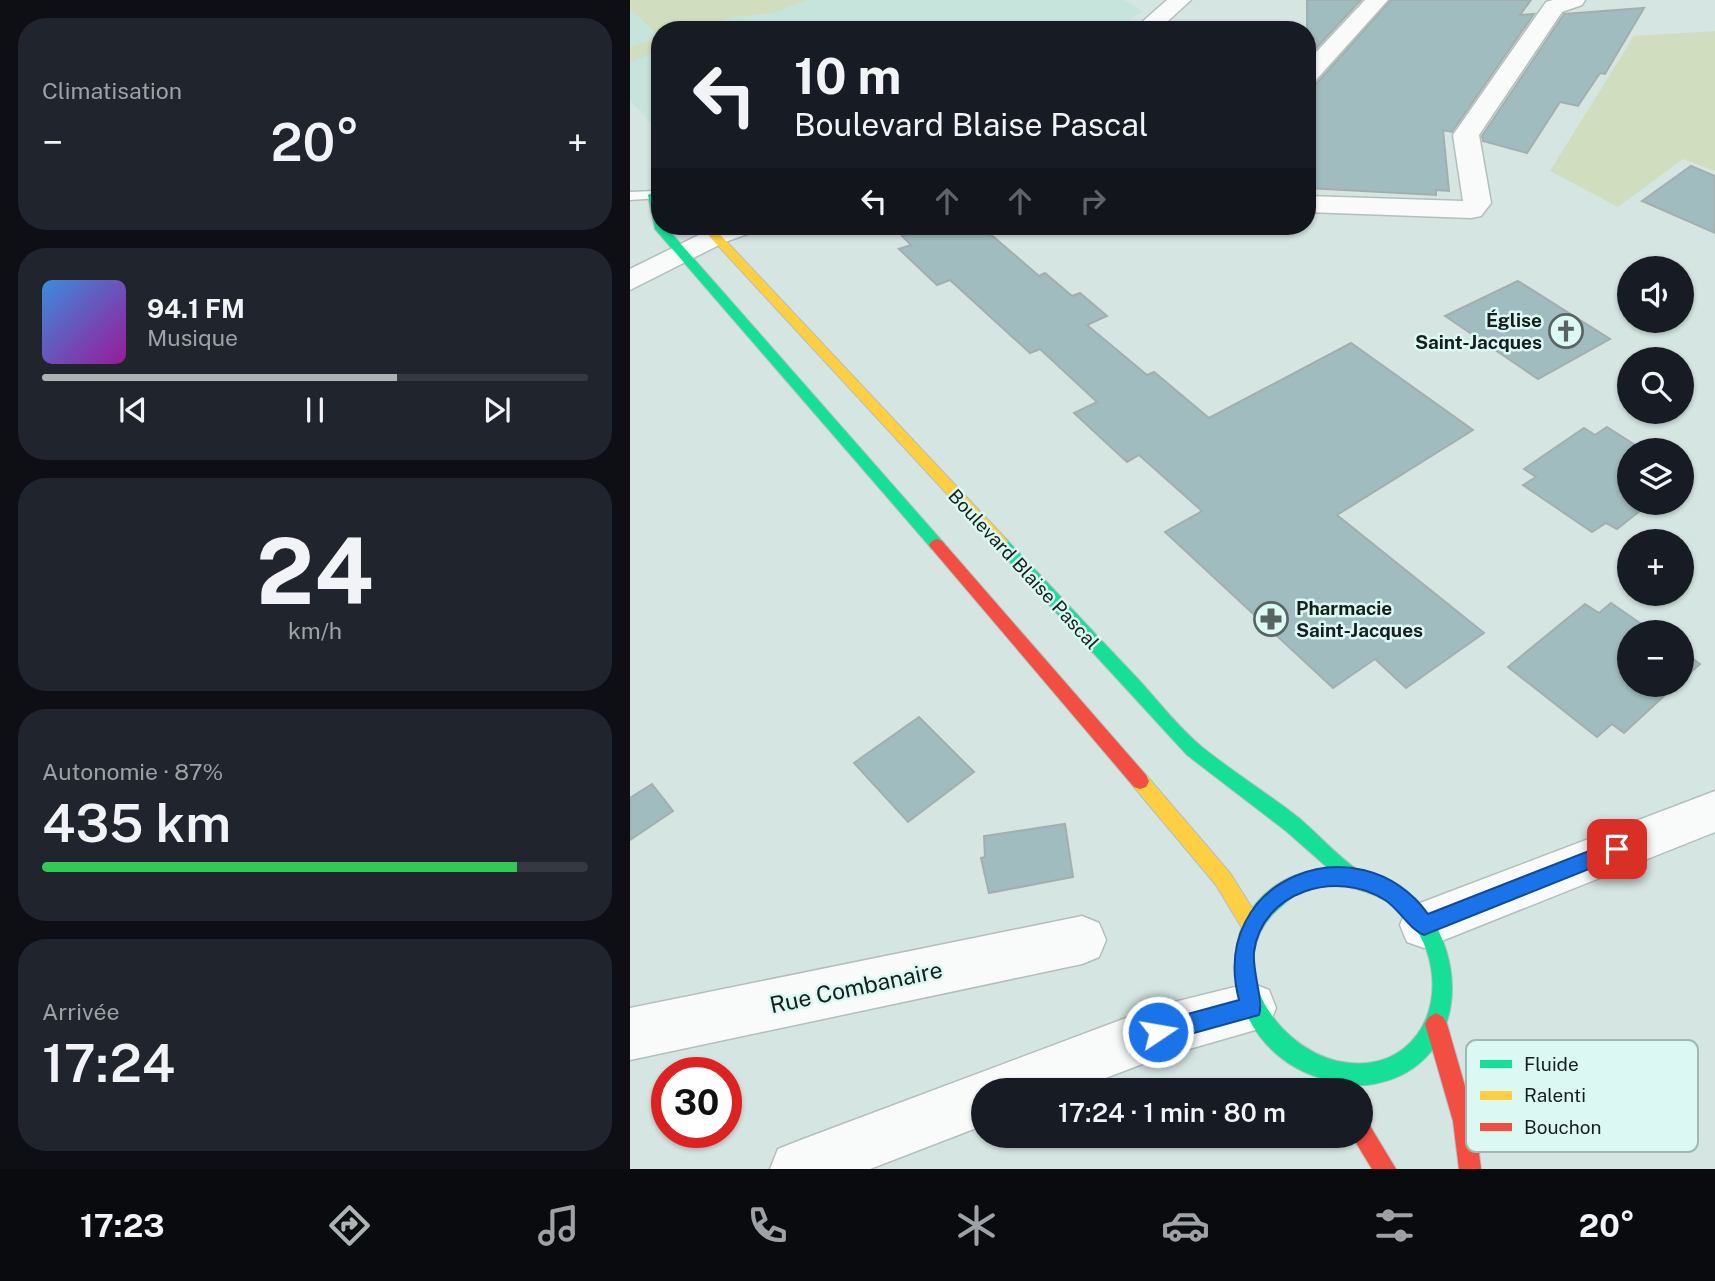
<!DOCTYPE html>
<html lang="fr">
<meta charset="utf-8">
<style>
:root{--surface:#171b24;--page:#20242c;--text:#f1f3f6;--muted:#9ea1a6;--line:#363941;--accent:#acb3b3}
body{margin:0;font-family:"Public Sans",sans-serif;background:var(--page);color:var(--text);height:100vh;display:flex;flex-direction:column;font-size:26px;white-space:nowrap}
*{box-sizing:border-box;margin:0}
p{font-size:23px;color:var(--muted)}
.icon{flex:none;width:38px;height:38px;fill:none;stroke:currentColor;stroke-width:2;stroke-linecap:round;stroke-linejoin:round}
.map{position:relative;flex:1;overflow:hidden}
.details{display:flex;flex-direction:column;gap:18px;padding:18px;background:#0d0f14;width:630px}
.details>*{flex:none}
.top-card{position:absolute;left:21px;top:21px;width:665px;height:214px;border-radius:28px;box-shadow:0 2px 5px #0004;background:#171b24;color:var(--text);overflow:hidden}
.buttons{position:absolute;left:987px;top:256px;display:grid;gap:14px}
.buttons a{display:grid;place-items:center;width:77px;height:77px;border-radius:50%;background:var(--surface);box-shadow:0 2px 5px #0004;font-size:35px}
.speed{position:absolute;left:21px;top:1057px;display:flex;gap:14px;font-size:35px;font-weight:700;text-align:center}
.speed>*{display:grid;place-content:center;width:91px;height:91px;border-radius:50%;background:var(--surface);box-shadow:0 2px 5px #0004;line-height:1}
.speed .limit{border:10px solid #d22;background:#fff;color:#111}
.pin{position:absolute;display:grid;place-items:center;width:60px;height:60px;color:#fff;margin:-30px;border-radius:14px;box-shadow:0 4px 10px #0006}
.me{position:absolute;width:77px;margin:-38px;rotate:78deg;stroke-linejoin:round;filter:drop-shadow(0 0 5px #0008)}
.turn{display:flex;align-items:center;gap:24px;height:147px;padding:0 28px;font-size:32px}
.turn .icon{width:91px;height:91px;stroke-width:2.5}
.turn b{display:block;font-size:49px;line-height:60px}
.lanes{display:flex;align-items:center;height:66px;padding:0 28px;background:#0003;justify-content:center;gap:35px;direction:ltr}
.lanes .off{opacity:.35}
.big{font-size:52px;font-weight:600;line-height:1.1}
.details .widget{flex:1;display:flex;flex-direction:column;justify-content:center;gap:10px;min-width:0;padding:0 24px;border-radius:28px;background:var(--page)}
.details .dial{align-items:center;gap:0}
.dial b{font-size:91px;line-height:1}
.song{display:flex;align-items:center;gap:21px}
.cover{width:84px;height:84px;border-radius:10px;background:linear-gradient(135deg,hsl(210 70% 55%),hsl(300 70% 35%))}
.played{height:7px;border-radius:4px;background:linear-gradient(90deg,var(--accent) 65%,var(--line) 65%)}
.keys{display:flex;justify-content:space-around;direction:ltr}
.heat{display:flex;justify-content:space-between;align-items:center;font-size:38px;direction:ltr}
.charge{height:10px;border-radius:5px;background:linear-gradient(90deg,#34c759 87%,var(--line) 0)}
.trip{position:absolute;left:341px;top:1078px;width:402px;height:70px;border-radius:35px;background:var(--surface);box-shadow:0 2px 5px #0004;font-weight:600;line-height:70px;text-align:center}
.tabs{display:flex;height:112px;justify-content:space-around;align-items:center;background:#090b0e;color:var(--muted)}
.tabs .icon{width:49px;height:49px}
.tabs .selected{color:var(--accent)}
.tabs b{font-size:32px;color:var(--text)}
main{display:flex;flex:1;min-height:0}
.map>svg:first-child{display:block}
.built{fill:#c6e3dc}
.green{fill:#d0ddbf}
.building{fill:#a1bcbe;stroke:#a2afae;stroke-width:2}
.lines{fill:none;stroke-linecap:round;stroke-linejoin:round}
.lane-casing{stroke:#b2bfbc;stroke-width:3}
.street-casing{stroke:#b2bfbc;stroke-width:3}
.fast-casing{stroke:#b2bfbc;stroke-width:2}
.slow-casing{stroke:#b2bfbc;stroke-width:2}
.jam-casing{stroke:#b2bfbc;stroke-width:2}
.lane{fill:#f9fbfb;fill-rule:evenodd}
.street{fill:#f9fbfb;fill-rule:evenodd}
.fast{fill:#16e098;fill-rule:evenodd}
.slow{fill:#ffcf43;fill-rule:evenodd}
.jam{fill:#f24e42;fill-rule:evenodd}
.route{fill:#1a73e8;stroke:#114b97;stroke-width:2}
.labels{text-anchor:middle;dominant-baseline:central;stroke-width:5;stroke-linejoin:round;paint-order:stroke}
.poi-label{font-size:19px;font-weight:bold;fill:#151f1d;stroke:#dbf9f2;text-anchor:end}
.street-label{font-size:19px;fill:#151f1d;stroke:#dbf9f2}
.near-street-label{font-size:23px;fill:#151f1d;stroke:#dbf9f2}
.key{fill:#dbf9f2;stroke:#a0b8b2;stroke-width:2}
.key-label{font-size:19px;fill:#151f1d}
</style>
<main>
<section class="details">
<div class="widget"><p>Climatisation</p>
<div class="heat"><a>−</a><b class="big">20°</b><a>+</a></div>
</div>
<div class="widget">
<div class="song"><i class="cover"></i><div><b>94.1 FM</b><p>Musique</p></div></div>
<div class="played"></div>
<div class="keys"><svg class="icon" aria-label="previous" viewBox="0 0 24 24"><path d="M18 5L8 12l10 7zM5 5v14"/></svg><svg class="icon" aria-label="pause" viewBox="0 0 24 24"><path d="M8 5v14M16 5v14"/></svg><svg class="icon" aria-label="next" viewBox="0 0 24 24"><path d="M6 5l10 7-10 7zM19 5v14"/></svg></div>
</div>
<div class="widget dial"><b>24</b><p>km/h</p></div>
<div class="widget"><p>Autonomie · 87%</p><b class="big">435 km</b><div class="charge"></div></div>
<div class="widget"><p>Arrivée</p><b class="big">17:24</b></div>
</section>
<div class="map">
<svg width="1085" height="1169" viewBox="0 0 1085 1169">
<rect width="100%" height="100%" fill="#d5e5e2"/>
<path class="built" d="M0 0H494L513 11 483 30H30V133L0 100Z"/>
<path class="green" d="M0 0H178L143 13 104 17 64 30H30V36L0 9Z
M1085 31V171L1053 159 988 207 920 171 1004 36Z
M30 37V50L0 62V47Z"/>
<path class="building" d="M677 0H731L677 58Z
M761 0H901L890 15 904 14 822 132 813 130 819 191 806 190V195L677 188V85L687 83Z
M1014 8 975 74 970 73 948 106 930 102 897 153 853 141 852 136 934 14Z
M1061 166 1085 176V233L1012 201Z
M301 226H351L409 276 415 273 442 296 450 293 477 316 457 325 517 375 524 372 579 418 721 343 843 430 707 515 854 633 776 688 745 659 703 688 535 532 572 511 509 455 497 462 444 413 467 402 410 349 400 353 320 280 307 285 269 249 281 245 272 236Z
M888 281 980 339 908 379 815 316Z
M977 427 1013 450H999V502H1021L987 529 976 523 962 532 893 485 906 477 894 469 954 428 965 435Z
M981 603 1023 632H999V684H1047L994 733 982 724 967 737 878 667 955 604 969 613Z
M1052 651 1070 664 1052 680Z
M289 717 344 772 278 822 224 763Z
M22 784 43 811 0 840V798Z
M435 824 443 877 359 893 351 858 355 857 354 836Z"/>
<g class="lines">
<g class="lane-casing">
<path id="lane" d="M24 191 30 194 29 198 0 200V192Z"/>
</g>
<g class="street-casing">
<path id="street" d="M537 0H561L528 30H503Z
M735 0H758L685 81 677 83V62Z
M923 0H955L952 5 932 12 849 135 861 203 851 216 841 218 677 212V196L833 201 823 135 916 2Z
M87 226H127L123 232 95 242 0 290V269Z
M1085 791V832L794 948 777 942 770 925 777 908Z
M452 916 469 923 476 940 469 957 452 964 0 1060V1008Z
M621 983 639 990 646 1008 639 1026 528 1058 444 1090H354V1125L240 1169H140L148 1149 168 1141 528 1006Z"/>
</g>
<g class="fast-casing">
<path id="fast" d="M24 192 30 195V226H35L312 541 315 545 312 549H302L25 229 18 195Z
M370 536 375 538C420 585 464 633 509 680 529 702 549 728 572 747 603 772 637 793 669 818 689 835 707 856 729 871 735 874 744 876 751 879 770 887 789 898 800 916 841 978 826 1069 744 1084 728 1087 714 1084 698 1080 582 1053 567 881 698 868L656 831 557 755 365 546 362 542 365 538ZM709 885C730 889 751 895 768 909 809 942 817 1015 773 1049 754 1064 729 1066 707 1061 644 1046 591 962 647 910 655 904 663 894 672 890 683 886 697 886 709 885Z"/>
</g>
<g class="slow-casing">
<path id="slow" d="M70 226H82L375 538 378 542 375 546H365Z
M510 773 516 775 600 873 629 919 632 926 629 933 622 936 615 933 586 885 504 787 501 781 504 775Z"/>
</g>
<g class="jam-casing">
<path id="jam" d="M307 539 312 541 516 775 519 781 516 787 510 789 504 787 302 549 299 545 302 541Z
M806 1013 813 1017 817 1024 845 1121 851 1169H829L823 1121 795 1024 799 1017Z
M732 1123 740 1126 766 1169H742L722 1136H732Z"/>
</g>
<use href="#lane" class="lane"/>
<use href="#street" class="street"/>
<use href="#fast" class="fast"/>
<use href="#slow" class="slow"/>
<use href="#jam" class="jam"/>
</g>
<path class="route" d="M987 840 994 843 997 849 994 855 794 935C779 929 769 909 755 900 707 869 632 891 624 952 622 971 634 1002 629 1015L528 1043 521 1040 518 1032 521 1024 609 1000C577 879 728 819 798 914Z"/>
<defs>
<g id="church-ring" transform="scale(1.75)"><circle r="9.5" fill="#dbf9f2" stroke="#586462" stroke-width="1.5"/><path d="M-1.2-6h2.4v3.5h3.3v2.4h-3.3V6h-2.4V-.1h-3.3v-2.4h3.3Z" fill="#586462"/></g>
<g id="pharmacy-ring" transform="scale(1.75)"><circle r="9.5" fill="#dbf9f2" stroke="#586462" stroke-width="1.5"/><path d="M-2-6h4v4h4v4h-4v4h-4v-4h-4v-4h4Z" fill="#586462"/></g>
</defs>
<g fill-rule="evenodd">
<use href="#church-ring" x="936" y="331"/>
<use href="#pharmacy-ring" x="641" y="619"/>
</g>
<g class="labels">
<g class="poi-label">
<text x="912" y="320">Église<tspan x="912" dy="22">Saint-Jacques</tspan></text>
<text x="666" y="608" text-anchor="start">Pharmacie<tspan x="666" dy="22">Saint-Jacques</tspan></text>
</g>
<g class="street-label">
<text transform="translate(394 569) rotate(47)">Boulevard Blaise Pascal</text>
</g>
<g class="near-street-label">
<text transform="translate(226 987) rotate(-12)">Rue Combanaire</text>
</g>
</g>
<rect x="836" y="1040" width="232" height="112" rx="10" class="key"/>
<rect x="850" y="1060" width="32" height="8" fill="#16e098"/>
<rect x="850" y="1091" width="32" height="9" fill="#ffcf43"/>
<rect x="850" y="1123" width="32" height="8" fill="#f24e42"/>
<g class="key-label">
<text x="894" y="1071">Fluide</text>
<text x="894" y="1102">Ralenti</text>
<text x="894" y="1134">Bouchon</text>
</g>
</svg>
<div class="buttons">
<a><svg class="icon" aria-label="sound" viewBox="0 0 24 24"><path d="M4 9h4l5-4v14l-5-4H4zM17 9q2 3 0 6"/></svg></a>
<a><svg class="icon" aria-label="search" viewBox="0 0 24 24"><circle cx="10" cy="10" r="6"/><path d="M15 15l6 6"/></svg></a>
<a><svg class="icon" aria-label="layers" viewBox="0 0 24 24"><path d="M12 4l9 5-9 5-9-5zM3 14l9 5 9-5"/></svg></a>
<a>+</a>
<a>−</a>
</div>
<div class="speed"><div class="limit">30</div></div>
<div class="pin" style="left:987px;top:849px;background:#d93025"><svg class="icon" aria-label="arrive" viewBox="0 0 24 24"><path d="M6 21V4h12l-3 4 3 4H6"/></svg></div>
<svg class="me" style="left:528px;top:1032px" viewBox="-20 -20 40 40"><circle r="17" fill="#1a73e8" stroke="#fff" stroke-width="3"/><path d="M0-11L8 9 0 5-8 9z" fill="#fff"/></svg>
<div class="trip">17:24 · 1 min · 80 m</div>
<div class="top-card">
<div class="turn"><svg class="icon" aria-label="left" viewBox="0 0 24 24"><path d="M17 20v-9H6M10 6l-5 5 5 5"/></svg><div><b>10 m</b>Boulevard Blaise Pascal</div></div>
<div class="lanes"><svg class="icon" aria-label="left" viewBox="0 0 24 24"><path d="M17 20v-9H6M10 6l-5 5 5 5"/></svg><svg class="icon off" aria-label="ahead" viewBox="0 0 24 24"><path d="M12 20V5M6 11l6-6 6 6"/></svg><svg class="icon off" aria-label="ahead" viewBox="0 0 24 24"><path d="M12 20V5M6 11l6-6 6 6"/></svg><svg class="icon off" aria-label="right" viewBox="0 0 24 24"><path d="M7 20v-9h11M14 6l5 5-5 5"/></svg></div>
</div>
</div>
</main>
<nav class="tabs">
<b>17:23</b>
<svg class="icon selected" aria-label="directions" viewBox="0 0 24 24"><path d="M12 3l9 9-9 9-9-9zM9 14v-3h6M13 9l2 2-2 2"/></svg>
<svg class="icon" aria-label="music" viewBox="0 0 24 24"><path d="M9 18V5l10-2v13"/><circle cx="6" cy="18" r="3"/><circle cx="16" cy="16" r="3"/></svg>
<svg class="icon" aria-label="phone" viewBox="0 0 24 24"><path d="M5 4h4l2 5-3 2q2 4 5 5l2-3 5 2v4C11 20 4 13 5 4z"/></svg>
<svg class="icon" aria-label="climate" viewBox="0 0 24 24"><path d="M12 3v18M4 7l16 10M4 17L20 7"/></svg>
<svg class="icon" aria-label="car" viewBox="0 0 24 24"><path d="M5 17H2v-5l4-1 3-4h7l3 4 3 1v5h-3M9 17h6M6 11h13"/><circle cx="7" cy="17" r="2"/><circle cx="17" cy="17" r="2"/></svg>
<svg class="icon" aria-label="filters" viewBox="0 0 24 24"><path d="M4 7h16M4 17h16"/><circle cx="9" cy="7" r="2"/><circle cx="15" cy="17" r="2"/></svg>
<b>20°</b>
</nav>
